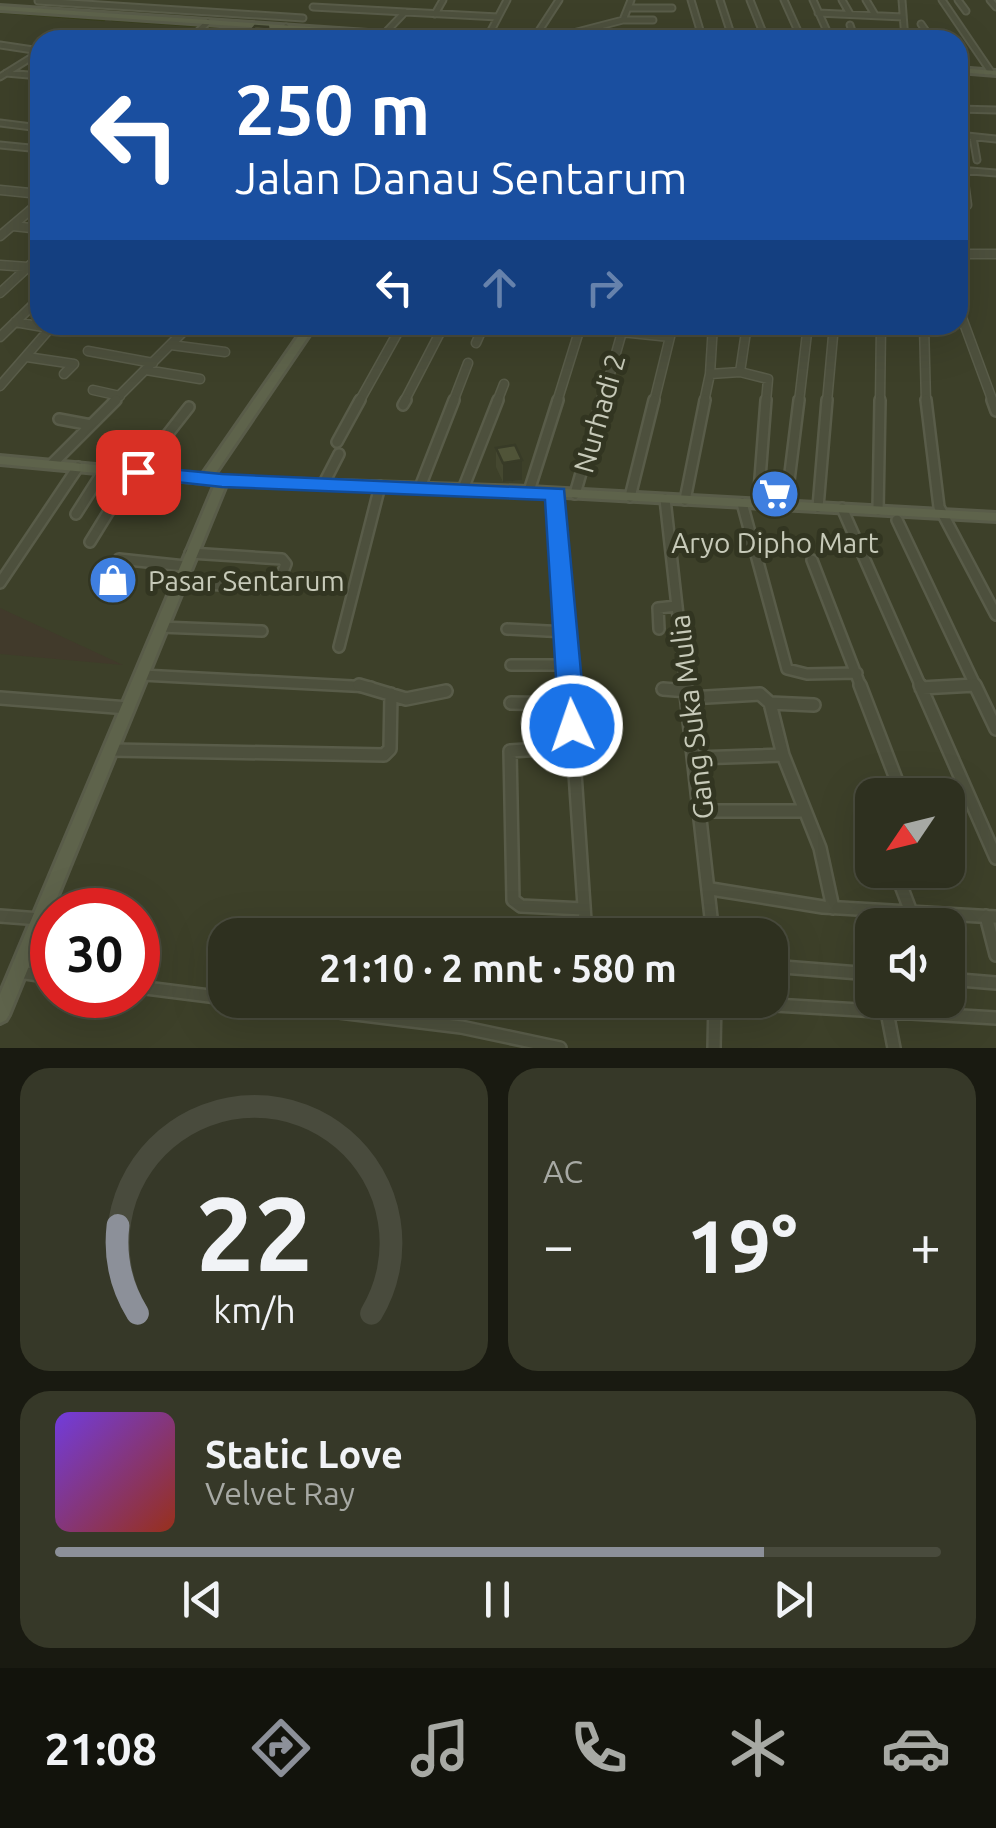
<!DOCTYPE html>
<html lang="id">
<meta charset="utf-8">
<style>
:root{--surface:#2e301f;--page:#363828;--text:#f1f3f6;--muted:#a7a9a4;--line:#494b3d;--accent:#8c9099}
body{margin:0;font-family:Ubuntu,sans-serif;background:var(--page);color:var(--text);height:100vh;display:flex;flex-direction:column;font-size:38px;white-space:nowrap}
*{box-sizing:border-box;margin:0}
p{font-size:32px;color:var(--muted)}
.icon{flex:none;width:55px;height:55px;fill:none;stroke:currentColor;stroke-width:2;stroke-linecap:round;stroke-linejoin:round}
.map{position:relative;height:1048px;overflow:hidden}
.panel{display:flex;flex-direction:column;gap:20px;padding:20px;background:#191a11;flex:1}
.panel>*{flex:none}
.guide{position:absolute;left:30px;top:30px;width:938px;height:305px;border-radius:30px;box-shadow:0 10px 40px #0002,0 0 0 2px var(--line);background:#1a4fa0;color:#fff;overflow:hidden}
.needle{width:65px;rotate:235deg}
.buttons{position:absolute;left:855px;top:778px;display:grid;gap:20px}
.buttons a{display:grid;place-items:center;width:110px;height:110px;border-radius:20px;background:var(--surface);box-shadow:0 10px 40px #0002,0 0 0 2px var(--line);font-size:50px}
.speed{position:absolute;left:30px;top:888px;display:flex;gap:20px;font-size:50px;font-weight:700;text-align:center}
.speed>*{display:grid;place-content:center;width:130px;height:130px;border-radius:50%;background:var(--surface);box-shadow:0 10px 40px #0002,0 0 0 2px var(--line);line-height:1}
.speed .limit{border:15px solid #d22;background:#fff;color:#111}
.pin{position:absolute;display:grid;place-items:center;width:85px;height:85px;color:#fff;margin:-42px;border-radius:20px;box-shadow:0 5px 15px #0006}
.me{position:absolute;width:110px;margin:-55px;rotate:357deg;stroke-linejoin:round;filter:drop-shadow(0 0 8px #0008)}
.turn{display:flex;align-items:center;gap:35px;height:210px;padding:0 40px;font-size:45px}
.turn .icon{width:130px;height:130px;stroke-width:2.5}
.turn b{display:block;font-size:70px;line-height:85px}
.lanes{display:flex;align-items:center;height:95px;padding:0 40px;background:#0003;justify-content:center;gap:50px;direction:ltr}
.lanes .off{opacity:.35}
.big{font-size:75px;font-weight:700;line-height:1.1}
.panel .tile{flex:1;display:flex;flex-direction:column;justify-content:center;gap:15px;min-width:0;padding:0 35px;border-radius:30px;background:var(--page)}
.panel .dial{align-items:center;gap:0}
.dial svg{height:260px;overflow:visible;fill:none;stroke:var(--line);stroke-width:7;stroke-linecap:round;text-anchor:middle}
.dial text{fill:var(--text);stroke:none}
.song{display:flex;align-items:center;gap:30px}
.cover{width:120px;height:120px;border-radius:15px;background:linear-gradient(135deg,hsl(260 70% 55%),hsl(10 70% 35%))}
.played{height:10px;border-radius:5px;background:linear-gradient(90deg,var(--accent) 80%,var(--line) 80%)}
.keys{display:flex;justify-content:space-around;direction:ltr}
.heat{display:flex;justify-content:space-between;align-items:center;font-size:55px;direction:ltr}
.panel .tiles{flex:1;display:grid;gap:20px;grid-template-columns:1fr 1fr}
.tile:last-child{grid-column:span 2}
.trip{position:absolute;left:208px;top:918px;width:580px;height:100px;border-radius:30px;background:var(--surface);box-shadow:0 10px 40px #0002,0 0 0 2px var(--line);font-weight:700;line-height:100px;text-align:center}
.tab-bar{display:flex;height:160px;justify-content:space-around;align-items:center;background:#12130c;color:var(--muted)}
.tab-bar .icon{width:70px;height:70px}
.tab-bar .selected{color:var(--accent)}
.tab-bar b{font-size:45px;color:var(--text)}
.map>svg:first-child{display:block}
.green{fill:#413a2b}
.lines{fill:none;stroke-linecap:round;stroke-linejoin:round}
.stream{stroke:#383e1c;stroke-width:2.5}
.street-far3-casing{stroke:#595c49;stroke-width:9}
.street-far2-casing{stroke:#595c49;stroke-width:11}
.street-far1-casing{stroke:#595c49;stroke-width:14}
.street-casing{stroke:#595c49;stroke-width:16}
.secondary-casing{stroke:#595c49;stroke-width:6}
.street-far3{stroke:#4d503d;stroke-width:5}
.street-far2{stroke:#4d503d;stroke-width:8}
.street-far1{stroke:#4d503d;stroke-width:9}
.street{stroke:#4d503d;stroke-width:11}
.secondary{fill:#5e634b;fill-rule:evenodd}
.wall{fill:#454830}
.shaded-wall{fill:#383b27}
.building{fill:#505438;stroke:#383b27;stroke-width:2.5}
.route{fill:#1a73e8;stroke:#114b97;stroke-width:2.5}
.labels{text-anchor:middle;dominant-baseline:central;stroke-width:10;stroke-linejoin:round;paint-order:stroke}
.street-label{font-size:28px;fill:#c7cab9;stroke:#323521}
.poi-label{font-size:28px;fill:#c7cab9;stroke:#323521}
</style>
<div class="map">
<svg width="996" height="1048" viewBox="0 0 996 1048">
<rect width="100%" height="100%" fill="#3d4029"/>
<path class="green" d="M0 608 123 665 0 654Z"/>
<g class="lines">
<path class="stream" d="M0 12 104 20
M112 20 198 26
M208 27 255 30
M268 31 401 40
M958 72 981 74"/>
<g class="street-far3-casing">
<path id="street-far3" d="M691 0 703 40
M720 0 733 40
M750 0 766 40
M784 0 802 40
M813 0 831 40
M842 0 850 14
M866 0 875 15
M902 0 905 40
M942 0 991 72
M958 0 966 11
M990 0 996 7
M38 1 303 18
M313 7 498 17
M628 8H672
M818 13 903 17
M435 14 443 0
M623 20H653
M921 24 932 40
M850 25 855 40
M384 34 405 12
M189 40 208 22
M275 40 286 27
M486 40 507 0
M533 40 559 0
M546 40 623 20 631 0
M0 45 40 51
M6 73 40 76
M0 77 40 52
M958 109 996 110
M0 123 40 128
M958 135 996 139
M973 137 977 160
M0 145 40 149
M958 170 996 173
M962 170 963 178"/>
</g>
<g class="street-far2-casing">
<path id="street-far2" d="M963 175 967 205
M0 190 40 194
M13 226 40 229
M0 236 40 202
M958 254H996
M0 265 28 267
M0 293 40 256
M958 307 993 402
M15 322 49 328
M553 325 670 337 673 325
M924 325 926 402
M0 337 40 298
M476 343 484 325
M171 345 225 352
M88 351 153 363
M27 357 74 364 64 374
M146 370 200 379
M740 372 768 379 766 402
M710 374 713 325
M0 386 53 325
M93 390 120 396
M113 402 190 325
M359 402 402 325
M404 402 444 325
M453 402 468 363
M497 402 504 384
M557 402 580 328
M602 402 622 332
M654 402 670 337
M704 402 710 374 740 372 747 325
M799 402 807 333
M827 402 834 325
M880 402 881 325"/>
</g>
<g class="street-far1-casing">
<path id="street-far1" d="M926 400 939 507 996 615
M992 400 996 411
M403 405 406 400
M59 419 91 425
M337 442 360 400
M52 464 116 400
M138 472 189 407
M324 483 339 454
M420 487 454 400
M463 489 498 400
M529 491 558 400
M556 493 569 687
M575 494 602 400
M630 497 654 400
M665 499 686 687
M685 500 705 400
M742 503 787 669 807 674 857 673
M758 504 766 400
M786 505 799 400
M818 507 827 400
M842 508 921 687
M878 510 880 400
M76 514 104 470
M897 520 976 687
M90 542 133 472
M190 553 282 559 286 564 280 579
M119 559 185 566
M812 560 861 687
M179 582 264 588
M0 583 78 467
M160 627 262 631
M507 629 567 632
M659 629 658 608 677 606
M339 647 380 486
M511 665H569
M142 675 371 687
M934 687 975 685"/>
</g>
<g class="street-casing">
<path id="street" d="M359 685 406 699 446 691
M569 685 586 935
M685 685 713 935
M860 685 898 784 864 791 872 815
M920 685 996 858
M975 685 996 729
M921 688 975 685
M663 689 688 691
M0 698 128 708
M689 698 760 694 770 703
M511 703 571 704
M574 747 510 751 513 900 521 906 584 909
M111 750 384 755 390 749 391 694
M783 755 820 848 833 908
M695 758 783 755 770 703 814 705
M702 811H805
M895 870 911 912
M711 889 823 907 996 917
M0 916 40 919
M986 916 996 955
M770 966 872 974
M19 972 52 977
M948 979 996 983
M138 987 225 998
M241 1000 461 1027 560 1048
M691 1000 996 1018
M887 1012 894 1048
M714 1048 715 1000"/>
</g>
<g class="secondary-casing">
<path id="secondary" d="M0 6 472 38 476 40H440L0 10Z
M532 38H540L544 40H531Z
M958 68 996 71V75L958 72Z
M306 325H316L213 477 529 487 996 513V521L529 495 226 485 9 1015 6 1020 0 1023V994L215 484 0 464V456L202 475Z"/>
</g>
<use href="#street-far3" class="street-far3"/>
<use href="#street-far2" class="street-far2"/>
<use href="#street-far1" class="street-far1"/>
<use href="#street" class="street"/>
<use href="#secondary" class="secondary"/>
</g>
<path class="wall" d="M496 448 522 460V480L503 482 496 467Z"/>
<path class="shaded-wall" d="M522 460V480L503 482V463Z"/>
<path class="building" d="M255 26 268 27 269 33 263 40 244 39Z
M444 32 461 40H434L427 37Z
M515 445 522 460 503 463 496 448Z"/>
<path class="route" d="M138 466 222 474 564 489 586 726 582 732H563L559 726 545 500 222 487 130 477V468Z"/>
<defs>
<g id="supermarket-disc" transform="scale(2.5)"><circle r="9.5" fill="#3f7fe0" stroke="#323521"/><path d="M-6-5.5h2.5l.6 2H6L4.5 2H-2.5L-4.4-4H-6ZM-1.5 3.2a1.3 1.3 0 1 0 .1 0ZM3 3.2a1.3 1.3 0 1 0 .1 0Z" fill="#fff"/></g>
<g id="shop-disc" transform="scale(2.5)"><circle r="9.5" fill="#3f7fe0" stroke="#323521"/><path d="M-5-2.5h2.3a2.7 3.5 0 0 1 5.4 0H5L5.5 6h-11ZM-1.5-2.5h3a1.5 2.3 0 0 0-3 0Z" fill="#fff"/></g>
</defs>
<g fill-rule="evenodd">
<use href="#supermarket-disc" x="775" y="494"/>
<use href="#shop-disc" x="113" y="580"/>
</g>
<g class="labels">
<g class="street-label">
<text transform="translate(599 413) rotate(-74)">Nurhadi 2</text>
<text transform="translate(691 717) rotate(-97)">Gang Suka Mulia</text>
</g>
<g class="poi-label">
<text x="775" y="542">Aryo Dipho Mart</text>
<text x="148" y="580" text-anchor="start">Pasar Sentarum</text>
</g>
</g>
</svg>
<div class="buttons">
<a><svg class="needle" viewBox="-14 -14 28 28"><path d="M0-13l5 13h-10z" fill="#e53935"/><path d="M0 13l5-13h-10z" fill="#a7a9a4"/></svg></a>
<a><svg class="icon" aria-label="sound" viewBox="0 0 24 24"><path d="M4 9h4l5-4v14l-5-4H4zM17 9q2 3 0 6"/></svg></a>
</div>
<div class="speed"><div class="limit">30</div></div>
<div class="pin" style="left:138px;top:472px;background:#d93025"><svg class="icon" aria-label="arrive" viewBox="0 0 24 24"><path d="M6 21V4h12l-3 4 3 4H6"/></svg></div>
<svg class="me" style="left:572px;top:726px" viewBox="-20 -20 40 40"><circle r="17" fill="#1a73e8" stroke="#fff" stroke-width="3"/><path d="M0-11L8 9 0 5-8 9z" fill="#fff"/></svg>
<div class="trip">21:10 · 2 mnt · 580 m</div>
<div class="guide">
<div class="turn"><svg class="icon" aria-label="left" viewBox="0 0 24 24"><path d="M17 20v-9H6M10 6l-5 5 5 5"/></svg><div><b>250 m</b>Jalan Danau Sentarum</div></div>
<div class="lanes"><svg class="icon" aria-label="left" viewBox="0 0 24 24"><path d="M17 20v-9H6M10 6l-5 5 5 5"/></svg><svg class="icon off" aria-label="ahead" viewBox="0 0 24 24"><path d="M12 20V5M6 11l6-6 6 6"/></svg><svg class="icon off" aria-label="right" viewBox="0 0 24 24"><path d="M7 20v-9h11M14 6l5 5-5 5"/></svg></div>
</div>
</div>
<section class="panel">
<div class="tiles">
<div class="tile dial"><svg viewBox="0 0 100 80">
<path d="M14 69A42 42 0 1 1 86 69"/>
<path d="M14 69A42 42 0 0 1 8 42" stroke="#8c9099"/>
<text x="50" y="56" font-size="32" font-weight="700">22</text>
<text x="50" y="72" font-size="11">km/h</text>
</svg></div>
<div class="tile"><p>AC</p>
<div class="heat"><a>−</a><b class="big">19°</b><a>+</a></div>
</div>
<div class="tile">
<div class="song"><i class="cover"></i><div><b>Static Love</b><p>Velvet Ray</p></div></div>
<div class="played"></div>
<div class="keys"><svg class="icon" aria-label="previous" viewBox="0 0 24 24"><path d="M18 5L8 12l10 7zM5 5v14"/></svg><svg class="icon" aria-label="pause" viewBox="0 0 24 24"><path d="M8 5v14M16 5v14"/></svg><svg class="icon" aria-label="next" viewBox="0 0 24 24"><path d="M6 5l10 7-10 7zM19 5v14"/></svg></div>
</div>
</div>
</section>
<nav class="tab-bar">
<b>21:08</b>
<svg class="icon selected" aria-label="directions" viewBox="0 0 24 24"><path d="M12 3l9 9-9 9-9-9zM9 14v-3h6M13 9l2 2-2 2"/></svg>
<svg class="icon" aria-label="music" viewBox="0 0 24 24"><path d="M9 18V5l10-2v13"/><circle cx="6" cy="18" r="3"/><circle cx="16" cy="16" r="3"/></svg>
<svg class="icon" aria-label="phone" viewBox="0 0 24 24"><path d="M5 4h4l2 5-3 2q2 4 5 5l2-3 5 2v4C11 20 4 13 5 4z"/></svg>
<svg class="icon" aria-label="climate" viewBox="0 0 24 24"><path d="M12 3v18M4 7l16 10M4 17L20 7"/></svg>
<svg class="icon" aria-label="car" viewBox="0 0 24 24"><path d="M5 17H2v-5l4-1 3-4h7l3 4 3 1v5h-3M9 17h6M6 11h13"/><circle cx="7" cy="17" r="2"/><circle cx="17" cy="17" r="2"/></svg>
</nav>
